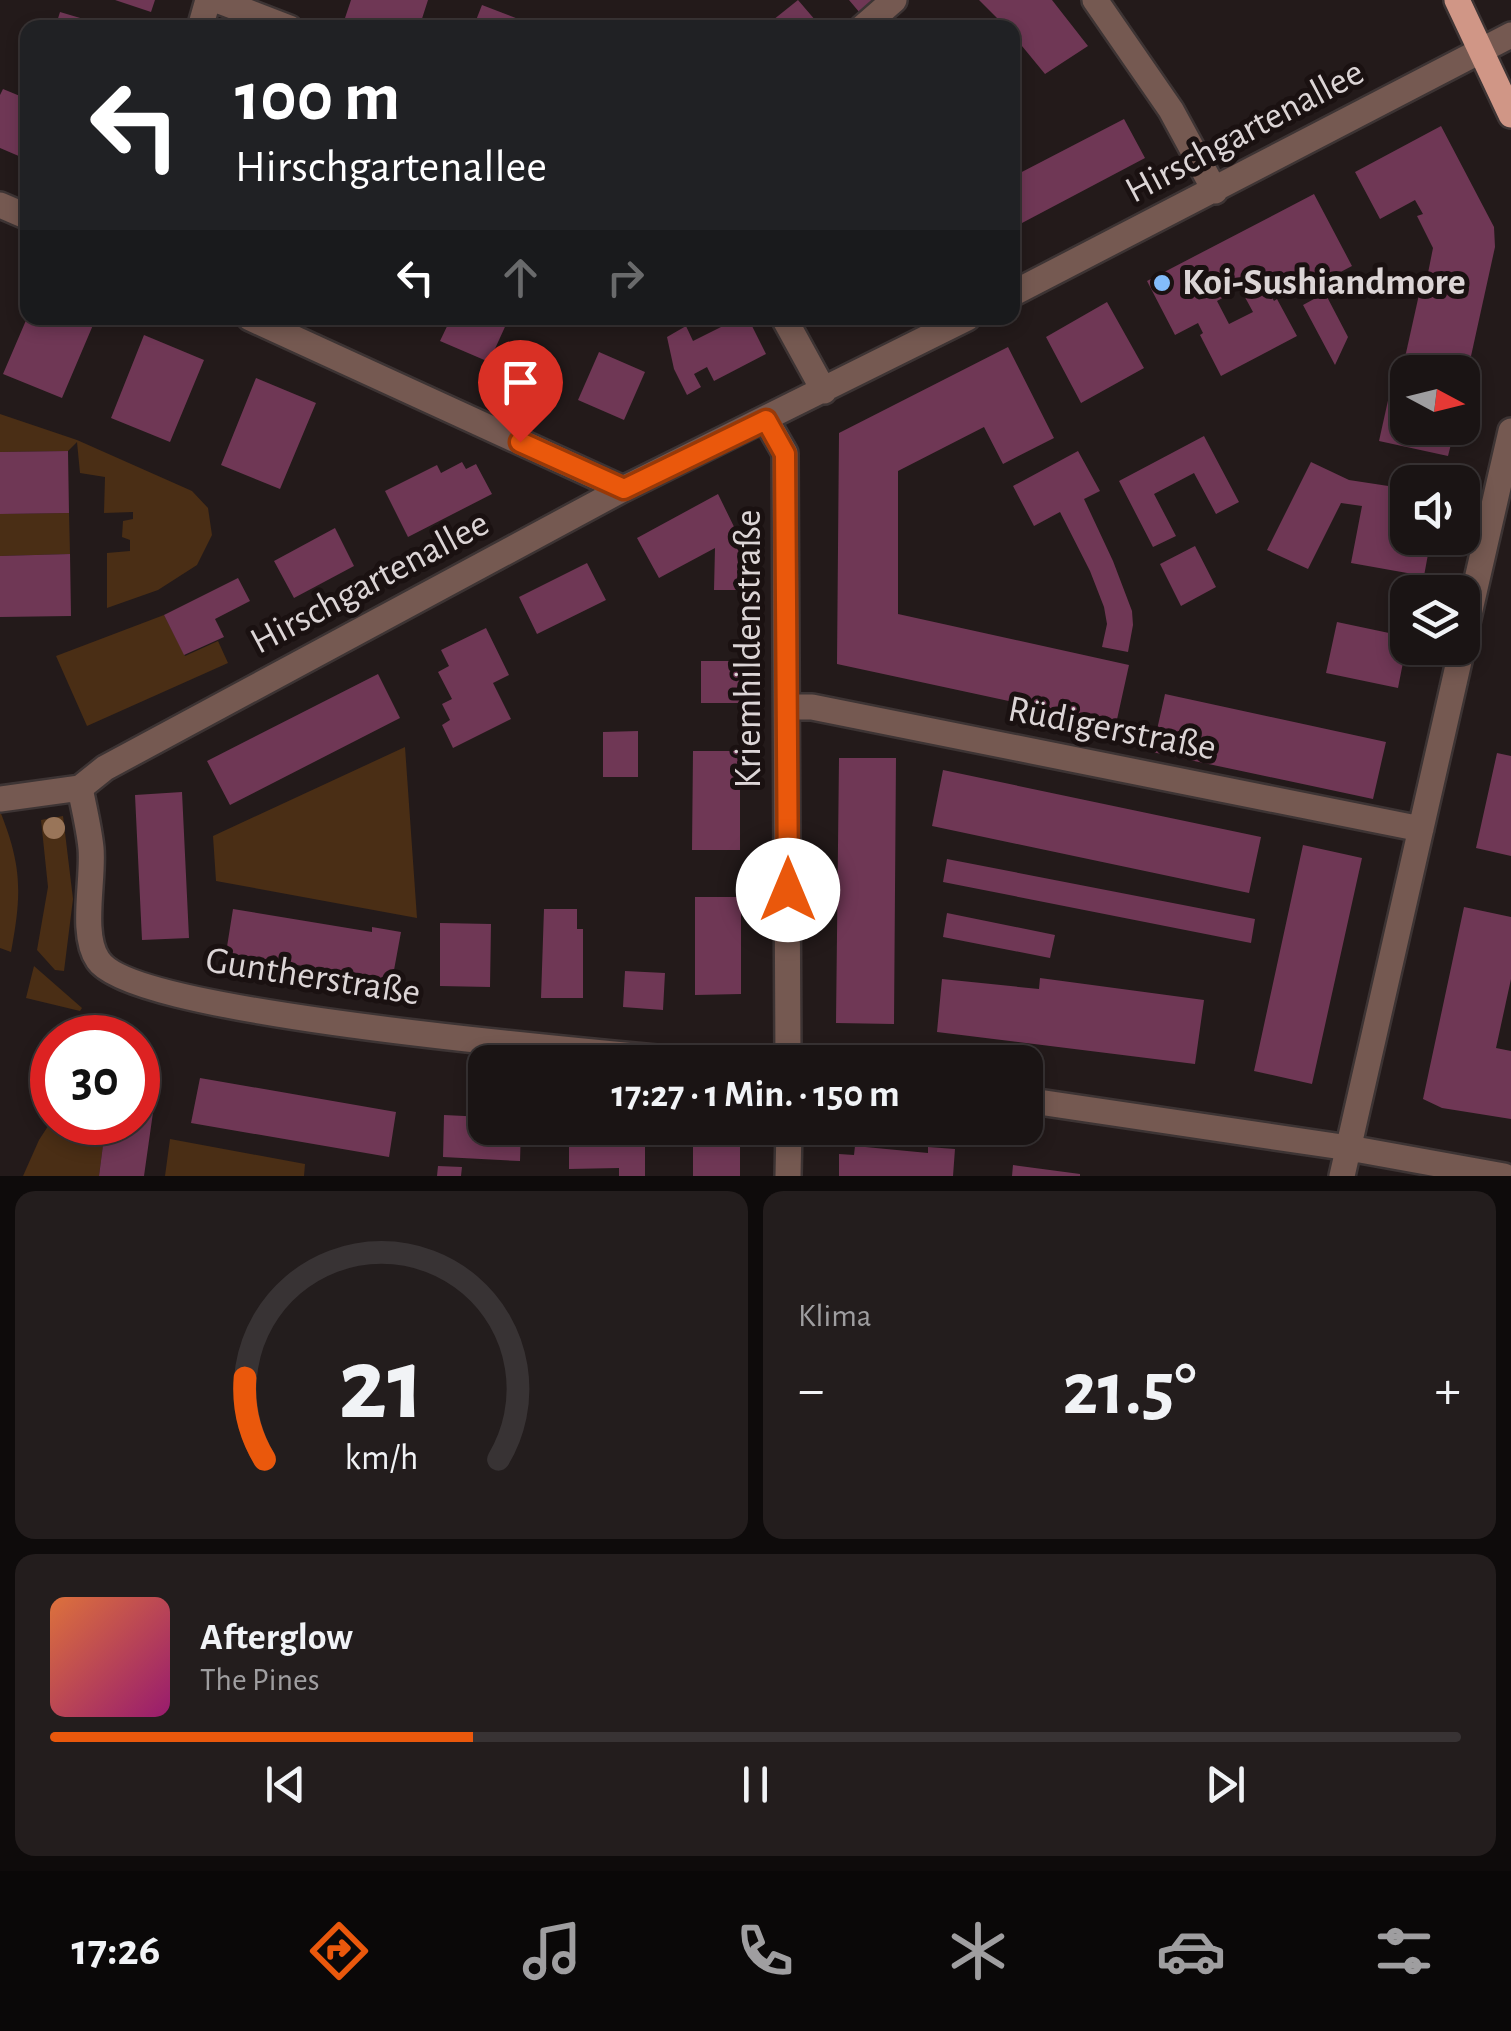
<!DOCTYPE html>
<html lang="de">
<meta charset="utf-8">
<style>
:root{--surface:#1a1414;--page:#231d1d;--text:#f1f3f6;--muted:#9f9ea0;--line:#383334;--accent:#ea580c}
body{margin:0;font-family:"Alegreya Sans",sans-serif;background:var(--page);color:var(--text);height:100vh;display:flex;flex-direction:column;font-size:38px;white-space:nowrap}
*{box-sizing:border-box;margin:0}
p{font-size:32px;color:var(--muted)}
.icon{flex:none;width:55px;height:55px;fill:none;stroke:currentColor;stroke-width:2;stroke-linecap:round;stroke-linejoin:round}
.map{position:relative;height:1176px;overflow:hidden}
.drawer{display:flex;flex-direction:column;gap:15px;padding:15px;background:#0e0b0b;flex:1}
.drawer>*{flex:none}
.hud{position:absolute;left:20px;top:20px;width:1000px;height:305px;border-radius:20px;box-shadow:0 5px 15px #0003,0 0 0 2px var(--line);background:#202124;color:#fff;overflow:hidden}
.needle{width:65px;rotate:97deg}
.controls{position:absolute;left:1390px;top:355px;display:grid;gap:20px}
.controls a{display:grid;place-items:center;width:90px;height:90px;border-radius:20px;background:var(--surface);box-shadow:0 5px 15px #0003,0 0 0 2px var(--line);font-size:50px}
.speed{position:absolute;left:30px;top:1015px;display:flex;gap:20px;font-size:50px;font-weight:700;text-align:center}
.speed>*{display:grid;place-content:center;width:130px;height:130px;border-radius:50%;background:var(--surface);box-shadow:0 5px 15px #0003,0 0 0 2px var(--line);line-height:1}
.speed .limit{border:15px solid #d22;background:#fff;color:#111}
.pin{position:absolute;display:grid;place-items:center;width:85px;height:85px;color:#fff;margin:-102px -42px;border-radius:50% 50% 50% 0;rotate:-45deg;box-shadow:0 0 10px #0007}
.pin .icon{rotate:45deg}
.me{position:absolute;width:110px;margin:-55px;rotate:0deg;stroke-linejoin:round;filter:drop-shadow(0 0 8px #0008)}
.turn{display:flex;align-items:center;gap:35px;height:210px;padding:0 50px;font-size:45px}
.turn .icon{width:130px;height:130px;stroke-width:2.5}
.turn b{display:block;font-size:70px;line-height:85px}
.lanes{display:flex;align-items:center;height:95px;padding:0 50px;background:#0003;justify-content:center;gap:50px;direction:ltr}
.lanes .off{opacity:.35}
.big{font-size:75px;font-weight:700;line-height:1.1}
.drawer .widget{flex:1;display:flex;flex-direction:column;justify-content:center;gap:15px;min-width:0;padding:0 35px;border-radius:20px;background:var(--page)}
.drawer .dial{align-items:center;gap:0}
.dial svg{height:260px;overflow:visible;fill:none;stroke:var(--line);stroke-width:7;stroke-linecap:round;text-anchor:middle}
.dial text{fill:var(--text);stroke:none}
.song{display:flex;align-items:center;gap:30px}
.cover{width:120px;height:120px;border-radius:15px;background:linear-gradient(135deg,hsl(20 70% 55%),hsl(320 70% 35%))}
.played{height:10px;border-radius:5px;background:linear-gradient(90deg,var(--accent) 30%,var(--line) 30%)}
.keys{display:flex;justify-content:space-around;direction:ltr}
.heat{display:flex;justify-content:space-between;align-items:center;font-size:55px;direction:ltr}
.drawer .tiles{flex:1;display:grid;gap:15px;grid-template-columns:1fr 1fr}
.widget:last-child{grid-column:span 2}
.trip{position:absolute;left:468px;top:1045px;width:575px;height:100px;border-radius:20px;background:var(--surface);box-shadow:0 5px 15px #0003,0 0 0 2px var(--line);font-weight:700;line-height:100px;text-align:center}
.tabs{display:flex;height:160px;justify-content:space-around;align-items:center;background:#0a0808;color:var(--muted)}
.tabs .icon{width:70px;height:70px}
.tabs .current{color:var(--accent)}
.tabs b{font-size:45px;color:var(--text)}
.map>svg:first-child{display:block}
.green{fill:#4a2e15}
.building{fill:#6f3755;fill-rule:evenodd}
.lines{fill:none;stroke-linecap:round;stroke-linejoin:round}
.minor-casing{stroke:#3d3434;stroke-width:30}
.major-casing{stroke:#3d3434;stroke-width:30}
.minor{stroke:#755951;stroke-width:25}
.major{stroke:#d09686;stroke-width:25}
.tree{fill:#997559}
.route-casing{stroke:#983908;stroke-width:25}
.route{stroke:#ea580c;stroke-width:18}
.poi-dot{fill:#83bcfb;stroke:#1a1111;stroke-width:4}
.labels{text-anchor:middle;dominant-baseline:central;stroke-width:10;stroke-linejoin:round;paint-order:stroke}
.street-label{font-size:38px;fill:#dcd5d6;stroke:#1a1111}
.poi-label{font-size:38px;font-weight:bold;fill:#dcd5d6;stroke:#1a1111;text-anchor:start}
</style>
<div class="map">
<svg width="1511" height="1176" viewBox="0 0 1511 1176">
<rect width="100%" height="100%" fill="#231a1a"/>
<path class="green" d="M0 414 77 440 192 491 208 508 212 535 197 565 158 590 107 608V553L130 551V540L122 537 123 521 133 519V512L104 513 105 477 80 473 77 442 68 451 0 452Z
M69 513 70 554 0 556V514Z
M164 615 185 656 218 641 228 663 87 726 56 656Z
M405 747 417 918 216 881 213 836Z
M0 811C22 866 22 893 11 952L0 948Z
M63 816 73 899 64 971 55 970 37 950 48 887 41 820Z
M34 966 82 1008 80 1011 26 998Z
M52 1120 106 1123 99 1176H23L39 1140Z
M170 1139 305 1164 304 1176H165Z"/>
<path class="building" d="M115 0H155L151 12Z
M351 0H428L419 28H375L345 18Z
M798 0 822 28H763Z
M849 0H877L860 13Z
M979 0H1052L1088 46 1045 74 1012 34V28H1007Z
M482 5 539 27V28H473Z
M60 12 97 23 95 28H55Z
M28 77V160L0 148V95L3 89 20 96Z
M1124 119 1145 158 1022 223 1012 206V177Z
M1441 126 1494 227 1495 247 1464 388 1462 372H1408V428H1455L1448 456 1379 441 1393 378 1400 380 1424 272 1428 273 1433 248 1417 216 1423 214 1415 200 1380 219 1355 172Z
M1314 194 1352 266 1310 288 1300 270 1267 288 1274 301 1277 299 1297 336 1221 376 1200 335 1203 333 1198 323 1175 335 1147 281ZM1240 288 1253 312 1229 324 1217 301Z
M1325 293 1348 337 1335 365 1303 305Z
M1107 302 1144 368 1081 403 1046 337Z
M27 318H96L62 398 3 374Z
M451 318H509L489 362 440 341Z
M739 318H748L766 354 714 381 707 367 694 374 701 387 687 395 674 369 667 337 686 326 693 341Z
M144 335 204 360 170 442 111 418Z
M1008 347 1054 438 1003 464 984 427 898 471V614L1129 665 1116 724 837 664 839 433Z
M599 352 645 372 624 420 578 400Z
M256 378 316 403 280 489 221 465Z
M1204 436 1239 502 1216 514 1194 473 1154 494 1176 536 1153 547 1119 481Z
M68 451 69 513 0 514V452Z
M1078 451 1100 491 1084 499 1113 561 1132 611 1133 625 1128 652 1102 647 1107 624 1104 607 1090 571 1060 512 1034 526 1013 486Z
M462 462 466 469 476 464 492 494 408 537 385 491 437 465 441 473Z
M1311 462 1349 480 1408 489V538H1431L1424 576 1351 563 1362 506 1341 503 1308 569 1267 550Z
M718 494 741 541V590H714L715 548 659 578 637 538Z
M335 528 354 566 294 598 274 561Z
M1195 546 1216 587 1181 606 1160 564Z
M70 554 71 616 0 617V556Z
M587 563 606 600 537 634 519 597Z
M238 578 250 601 215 619 224 637 184 655 164 615Z
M1337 622 1408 637 1398 688 1326 673Z
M486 628 509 675 493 683 511 719 453 748 442 725 450 720 442 704 452 699 438 672 449 666 441 650Z
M701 661H742V703H701Z
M378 674 400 718 230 805 207 761Z
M1165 694 1386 742 1373 799 1152 752Z
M638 731V777H603V732Z
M693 751H740V850H692Z
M1497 753 1511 756V856L1476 848Z
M839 758H896L894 1024 836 1023Z
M943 770 1261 837 1249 893 932 826Z
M182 792 189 938 142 940 135 795Z
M1303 845 1362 858 1312 1084 1254 1071Z
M947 859 1255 919 1251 943 943 882Z
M695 897H741V994L695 995Z
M1464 907 1511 917V979L1496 1048 1511 1051V1119L1442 1108 1423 1099Z
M233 909 372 932V927L401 932 392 981 226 953Z
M544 909H577V929H583V998H541Z
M947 913 1055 935 1050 958 943 937Z
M440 923 491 924 490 987 440 986Z
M625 971 665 973 663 1010 623 1007Z
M1040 978 1204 1000 1195 1064 937 1032 942 979 1039 989Z
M138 1067 159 1070 144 1176H99L106 1122H138Z
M200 1078 396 1112 389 1157 191 1123Z
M444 1115 485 1117V1128H521L520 1161 443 1157Z
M645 1129V1176H619V1168L569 1169V1131Z
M693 1141H740V1176H693Z
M855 1146 928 1153V1147L955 1149 953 1176H839V1154L854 1155Z
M1013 1165 1080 1174V1176H1012Z
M438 1166 462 1167 461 1176H437Z"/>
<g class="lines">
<g class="minor-casing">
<path id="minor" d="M217 0 289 28
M1095 0 1171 110 1215 191
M200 28 208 0
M862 28 894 0
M0 205 28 217
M1012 294 1511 35
M250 318 623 489
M784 318 824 391
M766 420 785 453 788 1062
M1462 645 1511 431
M787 707H812L1421 829
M80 788 105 768 623 489 967 318
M80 788C84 808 89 828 91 848 94 879 80 934 98 960 134 1016 610 1053 698 1062
M0 799 80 788
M1025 1100 1349 1148 1504 1176
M788 1176 789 1128
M1342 1176 1462 648"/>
</g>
<g class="major-casing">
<path id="major" d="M1457 0 1511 115"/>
</g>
<use href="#minor" class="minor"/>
<use href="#major" class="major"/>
</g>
<circle class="tree" cx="54" cy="828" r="11"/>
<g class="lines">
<g class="route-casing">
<path id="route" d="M520 442 624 489 766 420 785 454 788 890"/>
</g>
<use href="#route" class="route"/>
</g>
<circle class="poi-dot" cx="1162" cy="283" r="10"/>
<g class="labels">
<g class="street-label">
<text transform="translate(1245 132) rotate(-28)">Hirschgartenallee</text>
<text transform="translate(370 583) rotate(-28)">Hirschgartenallee</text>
<text transform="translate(749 649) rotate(-90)">Kriemhildenstraße</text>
<text transform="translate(1112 729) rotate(11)">Rüdigerstraße</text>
<text transform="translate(313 977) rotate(9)">Guntherstraße</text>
</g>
<g class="poi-label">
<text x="1182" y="283">Koi-Sushiandmore</text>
</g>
</g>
</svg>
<div class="controls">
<a><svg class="needle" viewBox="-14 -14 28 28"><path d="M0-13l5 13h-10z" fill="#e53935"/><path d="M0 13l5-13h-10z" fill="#9f9ea0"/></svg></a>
<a><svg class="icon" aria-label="sound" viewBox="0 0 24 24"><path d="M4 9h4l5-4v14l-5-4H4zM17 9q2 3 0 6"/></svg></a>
<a><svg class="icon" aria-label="layers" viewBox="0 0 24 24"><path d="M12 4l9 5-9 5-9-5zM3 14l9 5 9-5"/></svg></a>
</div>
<div class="speed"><div class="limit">30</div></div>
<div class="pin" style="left:520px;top:442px;background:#d93025"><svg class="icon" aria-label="arrive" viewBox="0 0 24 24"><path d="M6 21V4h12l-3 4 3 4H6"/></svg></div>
<svg class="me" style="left:788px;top:890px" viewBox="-20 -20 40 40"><circle r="19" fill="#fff"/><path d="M0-13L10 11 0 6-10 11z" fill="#ea580c"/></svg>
<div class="trip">17:27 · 1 Min. · 150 m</div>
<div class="hud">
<div class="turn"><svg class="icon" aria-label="left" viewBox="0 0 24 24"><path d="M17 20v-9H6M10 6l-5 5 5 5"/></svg><div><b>100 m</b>Hirschgartenallee</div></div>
<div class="lanes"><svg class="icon" aria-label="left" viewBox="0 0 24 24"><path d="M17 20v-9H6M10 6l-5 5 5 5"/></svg><svg class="icon off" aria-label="ahead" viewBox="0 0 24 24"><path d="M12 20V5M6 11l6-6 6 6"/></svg><svg class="icon off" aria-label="right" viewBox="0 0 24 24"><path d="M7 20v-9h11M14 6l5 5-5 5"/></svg></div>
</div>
</div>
<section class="drawer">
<div class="tiles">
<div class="widget dial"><svg viewBox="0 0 100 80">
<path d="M14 69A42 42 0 1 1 86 69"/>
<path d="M14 69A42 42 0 0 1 8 44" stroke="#ea580c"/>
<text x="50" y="56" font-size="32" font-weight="700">21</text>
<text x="50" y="72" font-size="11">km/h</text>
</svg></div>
<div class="widget"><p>Klima</p>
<div class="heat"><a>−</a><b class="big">21.5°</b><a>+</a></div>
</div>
<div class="widget">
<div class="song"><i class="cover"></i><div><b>Afterglow</b><p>The Pines</p></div></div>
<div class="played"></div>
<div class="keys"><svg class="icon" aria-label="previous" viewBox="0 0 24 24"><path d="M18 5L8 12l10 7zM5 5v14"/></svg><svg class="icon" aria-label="pause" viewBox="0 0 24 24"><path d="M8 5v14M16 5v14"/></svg><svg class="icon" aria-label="next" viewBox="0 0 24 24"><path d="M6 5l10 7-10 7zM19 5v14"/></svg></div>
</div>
</div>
</section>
<nav class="tabs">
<b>17:26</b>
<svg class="icon current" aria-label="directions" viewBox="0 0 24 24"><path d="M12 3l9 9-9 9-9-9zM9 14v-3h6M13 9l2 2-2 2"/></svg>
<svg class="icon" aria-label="music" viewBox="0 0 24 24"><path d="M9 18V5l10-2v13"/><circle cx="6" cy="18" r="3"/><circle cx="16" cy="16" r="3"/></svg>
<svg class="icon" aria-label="phone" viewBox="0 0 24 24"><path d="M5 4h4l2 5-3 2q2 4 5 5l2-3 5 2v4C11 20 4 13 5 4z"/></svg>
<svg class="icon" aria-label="climate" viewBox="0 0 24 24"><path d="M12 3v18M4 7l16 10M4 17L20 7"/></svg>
<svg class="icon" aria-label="car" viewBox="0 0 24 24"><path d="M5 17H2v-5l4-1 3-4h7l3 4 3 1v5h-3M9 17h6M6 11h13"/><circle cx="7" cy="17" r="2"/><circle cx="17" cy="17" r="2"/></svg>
<svg class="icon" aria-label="filters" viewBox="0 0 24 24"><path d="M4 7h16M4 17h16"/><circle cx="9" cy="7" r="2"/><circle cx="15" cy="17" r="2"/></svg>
</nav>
